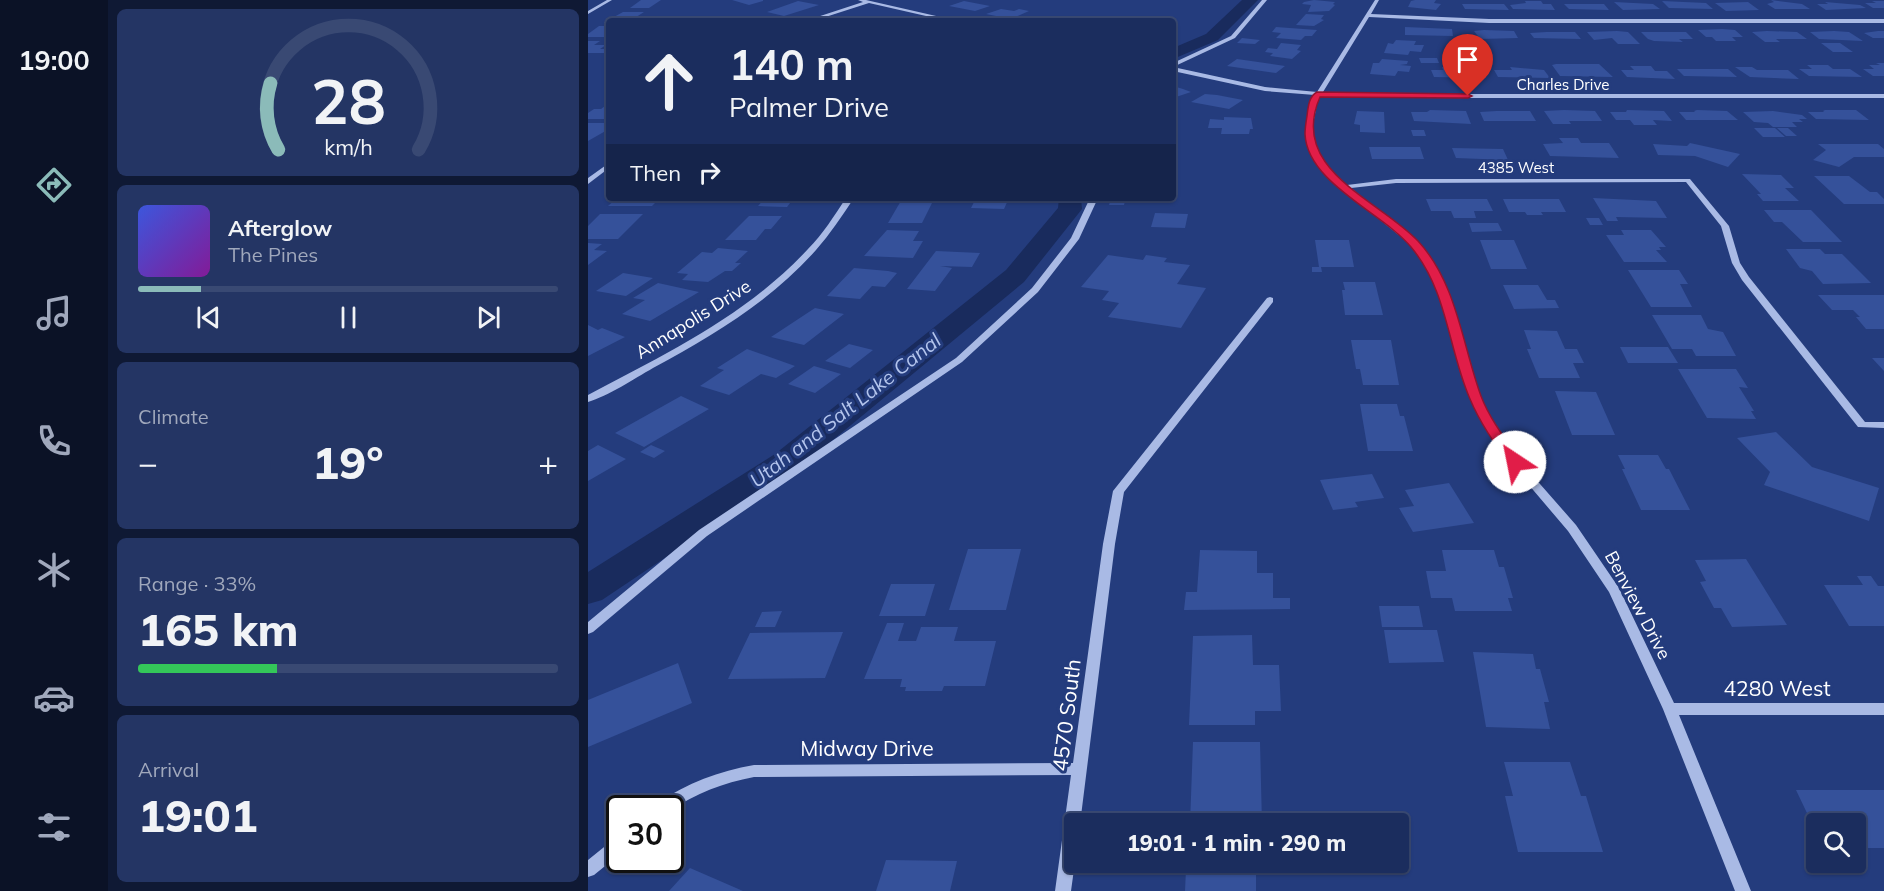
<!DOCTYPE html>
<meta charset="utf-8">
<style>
:root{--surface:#1b2d5e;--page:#243564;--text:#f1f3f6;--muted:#a0a8bc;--line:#394973;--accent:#8bbbb9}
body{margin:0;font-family:Mulish,sans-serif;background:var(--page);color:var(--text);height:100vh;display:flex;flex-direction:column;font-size:22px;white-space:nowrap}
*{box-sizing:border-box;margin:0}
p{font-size:20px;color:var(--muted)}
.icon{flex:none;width:33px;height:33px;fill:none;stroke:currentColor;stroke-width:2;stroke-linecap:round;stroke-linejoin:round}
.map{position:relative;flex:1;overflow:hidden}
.side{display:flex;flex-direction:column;gap:9px;padding:9px;background:#0f1934;width:480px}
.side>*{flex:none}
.hud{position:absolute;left:18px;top:18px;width:570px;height:183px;border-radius:6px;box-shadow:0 2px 4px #0004,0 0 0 2px var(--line);background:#1b2d5e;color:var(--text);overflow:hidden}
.buttons{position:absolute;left:1218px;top:813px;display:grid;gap:12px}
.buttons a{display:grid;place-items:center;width:60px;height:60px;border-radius:6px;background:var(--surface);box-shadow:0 2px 4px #0004,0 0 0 2px var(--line);font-size:30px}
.speed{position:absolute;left:18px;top:795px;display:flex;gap:12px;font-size:30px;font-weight:700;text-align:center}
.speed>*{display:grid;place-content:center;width:78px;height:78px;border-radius:50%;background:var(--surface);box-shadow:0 2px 4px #0004,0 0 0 2px var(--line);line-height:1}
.speed .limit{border:3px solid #111;border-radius:9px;background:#fff;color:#111}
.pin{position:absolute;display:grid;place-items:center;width:51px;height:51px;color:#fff;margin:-62px -26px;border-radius:50% 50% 50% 0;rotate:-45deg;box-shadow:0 0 6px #0007}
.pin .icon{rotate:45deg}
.me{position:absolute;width:66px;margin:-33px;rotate:326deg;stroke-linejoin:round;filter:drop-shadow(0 0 4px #0008)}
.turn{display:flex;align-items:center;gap:21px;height:126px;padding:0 24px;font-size:27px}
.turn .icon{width:78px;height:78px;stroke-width:2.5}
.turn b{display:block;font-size:42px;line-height:51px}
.then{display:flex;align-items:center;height:57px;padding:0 24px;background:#0003;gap:12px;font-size:22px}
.big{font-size:45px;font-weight:800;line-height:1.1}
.side .widget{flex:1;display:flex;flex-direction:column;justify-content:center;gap:9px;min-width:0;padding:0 21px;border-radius:9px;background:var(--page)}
.side .dial{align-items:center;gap:0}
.dial svg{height:156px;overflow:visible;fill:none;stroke:var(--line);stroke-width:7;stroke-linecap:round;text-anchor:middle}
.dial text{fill:var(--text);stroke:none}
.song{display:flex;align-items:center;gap:18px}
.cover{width:72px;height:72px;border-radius:9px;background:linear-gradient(135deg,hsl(230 70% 55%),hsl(290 70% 35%))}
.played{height:6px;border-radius:3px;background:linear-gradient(90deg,var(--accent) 15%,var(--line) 15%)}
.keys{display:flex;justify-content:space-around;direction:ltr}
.heat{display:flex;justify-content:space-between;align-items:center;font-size:33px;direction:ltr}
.charge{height:9px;border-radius:4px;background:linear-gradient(90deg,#34c759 33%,var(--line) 0)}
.trip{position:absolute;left:476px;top:813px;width:345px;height:60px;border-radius:6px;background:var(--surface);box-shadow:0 2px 4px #0004,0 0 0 2px var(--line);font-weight:800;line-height:60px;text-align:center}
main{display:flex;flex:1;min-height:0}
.tabs{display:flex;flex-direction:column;width:108px;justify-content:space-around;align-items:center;background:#0b1226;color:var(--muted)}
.tabs .icon{width:42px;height:42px}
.tabs .current{color:var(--accent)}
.tabs b{font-size:27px;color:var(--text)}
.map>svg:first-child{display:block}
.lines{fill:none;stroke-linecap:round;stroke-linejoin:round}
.canal{fill:#192b5d;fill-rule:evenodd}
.building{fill:#35519a}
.minor{fill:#a9bae5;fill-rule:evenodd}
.route{fill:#e11d48;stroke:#92132f;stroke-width:1.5}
.labels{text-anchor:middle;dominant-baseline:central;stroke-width:6;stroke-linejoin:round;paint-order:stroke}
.far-street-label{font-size:15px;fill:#fff;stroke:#243c7d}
.street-label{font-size:18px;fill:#fff;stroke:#243c7d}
.water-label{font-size:20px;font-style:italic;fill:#b4c5ed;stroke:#243c7d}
.near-street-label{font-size:21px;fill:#fff;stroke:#243c7d}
</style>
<main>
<nav class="tabs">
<b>19:00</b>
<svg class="icon current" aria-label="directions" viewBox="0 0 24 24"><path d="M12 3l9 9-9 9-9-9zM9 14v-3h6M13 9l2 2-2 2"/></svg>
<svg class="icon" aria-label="music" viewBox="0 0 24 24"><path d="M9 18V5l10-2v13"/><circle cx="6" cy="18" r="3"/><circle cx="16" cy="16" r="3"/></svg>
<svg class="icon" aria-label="phone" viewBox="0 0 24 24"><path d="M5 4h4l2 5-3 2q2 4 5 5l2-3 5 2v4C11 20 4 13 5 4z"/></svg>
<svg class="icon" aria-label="climate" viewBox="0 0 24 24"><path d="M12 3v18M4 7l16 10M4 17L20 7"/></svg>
<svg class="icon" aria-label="car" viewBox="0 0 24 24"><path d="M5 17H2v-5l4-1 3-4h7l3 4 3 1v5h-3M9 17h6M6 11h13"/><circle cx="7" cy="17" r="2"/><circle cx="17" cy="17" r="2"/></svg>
<svg class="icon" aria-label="filters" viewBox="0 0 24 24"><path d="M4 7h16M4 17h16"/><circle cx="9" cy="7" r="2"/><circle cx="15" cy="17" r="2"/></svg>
</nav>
<section class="side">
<div class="widget dial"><svg viewBox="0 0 100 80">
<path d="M14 69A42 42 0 1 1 86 69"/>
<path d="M14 69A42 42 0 0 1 10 35" stroke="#8bbbb9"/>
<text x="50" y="56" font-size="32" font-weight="700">28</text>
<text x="50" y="72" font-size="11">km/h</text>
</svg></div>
<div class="widget">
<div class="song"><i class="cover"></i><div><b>Afterglow</b><p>The Pines</p></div></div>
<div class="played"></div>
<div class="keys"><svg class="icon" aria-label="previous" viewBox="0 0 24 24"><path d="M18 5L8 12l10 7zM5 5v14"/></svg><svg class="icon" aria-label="pause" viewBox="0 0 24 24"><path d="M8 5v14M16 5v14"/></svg><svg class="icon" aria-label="next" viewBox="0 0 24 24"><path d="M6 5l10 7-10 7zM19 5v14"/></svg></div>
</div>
<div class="widget"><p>Climate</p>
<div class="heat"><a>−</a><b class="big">19°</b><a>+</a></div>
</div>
<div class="widget"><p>Range · 33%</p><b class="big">165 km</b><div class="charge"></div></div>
<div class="widget"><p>Arrival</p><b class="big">19:01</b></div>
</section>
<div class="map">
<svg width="1296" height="891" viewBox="0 0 1296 891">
<rect width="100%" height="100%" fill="#243c7d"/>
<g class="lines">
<path class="canal" d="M654 0H670L630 40 585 59V48L618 34Z
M471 198H493L494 209 436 282 211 468 14 600 0 604V572L187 454 418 270 470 208Z"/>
</g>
<path class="building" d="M53 0H73L61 8H42Z
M144 0H175V1L161 5Z
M726 0 747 2 745 4 747 5 741 11 720 12 723 5 714 4 716 2Z
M827 0H848L846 3 853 4 848 10 820 7 823 1Z
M1183 0 1214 4 1222 9H1187L1179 4 1186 2Z
M210 1 231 5 196 16 179 12Z
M376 1 402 6 387 11 361 6Z
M937 1H953L955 4H963L967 10 925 9 922 5 938 3Z
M1074 1 1118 3 1125 9 1081 8Z
M1284 1H1296V8H1285L1277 3H1288Z
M1026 2 1065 4 1072 9 1035 10Z
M1160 2 1171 10 1138 11 1127 3Z
M1237 2 1272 5 1278 8 1238 10 1229 4H1240Z
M874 4H916L921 10 877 9Z
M976 4H1016L1021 10 981 9Z
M413 9 426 11 431 9 441 11 423 19 398 14Z
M35 12H56L42 21 15 23Z
M718 14 736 15 733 19 736 20 726 26 708 25Z
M272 16 294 20V21H258Z
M11 26H21V34L16 37H0V34Z
M688 27 729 30 724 36H717L713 40 688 38 693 33 684 32Z
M817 27 864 29 865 36 817 35Z
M1134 29 1147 30 1155 37H1144L1148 41H1128L1124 37H1118L1110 30Z
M896 30 926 31 930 38 892 39 886 31Z
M1029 31 1040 32 1052 44H1030L1024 38 1006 40 999 32Z
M1179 31 1209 32 1219 39H1188L1192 42H1177L1164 32Z
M1246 31 1261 32 1275 41 1231 39 1222 32Z
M1290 31H1296V38H1285L1276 33Z
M959 32H987L993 39 946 38 942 33Z
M1053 32H1098L1105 39H1091L1095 42 1066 41 1060 39Z
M654 38 672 40 667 44 649 43Z
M808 40 828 41 826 45H836L833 52 822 51 820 55 796 53 800 43 805 44Z
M0 41H12L6 45H18L12 49H21V53H0Z
M693 43 713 45 709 50 713 51 704 59 682 56 685 53 677 52 680 48 689 49Z
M1233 43H1252L1265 52H1245Z
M831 58H849L851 63H833Z
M649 59 697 66 688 73 639 66Z
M794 59 820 61 819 64 812 65 823 66 821 72 810 71 807 76 782 74 785 63H791Z
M1288 63H1296V76H1285L1275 69H1286L1281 65H1292Z
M968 64H1011L1025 77 972 76 964 65Z
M1219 65H1240L1245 69H1262L1274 77 1221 76 1211 69H1224Z
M1042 66H1063L1067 71H1079L1087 79 1039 77 1033 70H1046Z
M854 67 893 70 898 78 846 77 843 70H855Z
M922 67 956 70 962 78 910 77 906 70H924Z
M1147 67H1164L1169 70H1200L1211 79 1162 77Z
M1089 69H1140L1149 77 1096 76Z
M585 86 595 89 603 92 585 98Z
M617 94 629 95 655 100 641 109 603 102Z
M21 103V119H0V113L6 109H13Z
M842 110 878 111 883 124 826 121 823 112H839Z
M976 110 1007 111 1014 121H981L983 124H965L956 111Z
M1039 110 1076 111 1084 121 1065 120 1069 125H1046L1042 120H1028L1022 112H1038Z
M1109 110 1139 111 1150 120H1098L1091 112H1107L1106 111Z
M1237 110H1268L1281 120 1228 119 1220 112H1236L1235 111Z
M769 111 796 112 797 133 772 132V125L766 124Z
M909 111H942L948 121H896L892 112Z
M1185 111 1214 115 1219 119H1211L1215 122H1204L1209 127H1185L1180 123 1166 122 1155 112Z
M636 117 663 118 665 129H662L661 134H633L634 128H620L622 119 636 120Z
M0 123H21L18 127 21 129 0 141Z
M1166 128H1187L1197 137H1175Z
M1189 128H1200L1209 136H1198Z
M823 130H836L838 136H825Z
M971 138H990L993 143H1021L1031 158 962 156 955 144 975 143Z
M1102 143 1152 154 1140 167 1107 156 1070 155 1065 144 1099 146Z
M1230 144H1290L1296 149V157H1266L1251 167 1225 160 1238 150Z
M781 147H832L836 159H784Z
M864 148 915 149 920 160 868 158Z
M1154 174 1193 175 1206 188H1197L1211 201H1175L1169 194H1173Z
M1226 176H1261L1282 192H1289L1296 199V204H1256Z
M29 198H72L64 206H20Z
M177 198H206L199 207 170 206Z
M388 198H421L416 209 383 208Z
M523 198H538L536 205H521Z
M1005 198 1068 201 1079 218 1028 217 1030 221H1019Z
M314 199H346L334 223H300Z
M838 199H899L905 211H886L888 218H866L863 211H843Z
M915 199H971L978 212H953L955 215H939L937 212H921Z
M1176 210H1223L1254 242H1215L1194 222H1186Z
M567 213 600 214 597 228 563 227Z
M12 214H55L30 239H0V226Z
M161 216H194L183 229H177L168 240H137Z
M998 218H1011L1015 225H1002Z
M881 223H910L914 231 884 232Z
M299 230 331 231 325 241H335L325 258 276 256Z
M1033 230H1063L1078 247H1071L1073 250H1068L1079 262H1036L1018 235H1036Z
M727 240H761L766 267H733L734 272H724V267H731Z
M892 240H926L939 269H903Z
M0 243 14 244 6 250 19 251 0 265Z
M130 248 160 251 147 263H153L144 271H137L120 282 94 280 100 274 89 273 114 252 124 253Z
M1198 249H1232L1237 254H1254L1283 283 1235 284 1224 271 1212 268Z
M348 251 392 253 384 267 352 266 364 268 347 291 319 289Z
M520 255 555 260 558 255 579 258 576 262 602 265 589 284 618 288 593 328 520 317 531 303 514 300 521 291 493 287Z
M266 268 300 271 309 273 297 287 284 286 272 299 239 296Z
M1040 270H1091L1100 284H1092L1104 307H1063Z
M35 273 65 278 38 296 8 291Z
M755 282H787L795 315H757L754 290H757Z
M70 283 111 292 62 321 34 314 57 300 45 298Z
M915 285H950L959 300H967L971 308 926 309Z
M1230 295H1296V329H1278L1268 317H1272L1265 310H1244Z
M227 308 256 314 216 345 183 337Z
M1064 315H1113L1120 329 1135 332 1148 356H1108L1104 349H1084Z
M0 325 10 330 14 328 37 337 0 356Z
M936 330 969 331 977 349H989L996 363H985L992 378H951L939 349H943Z
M763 340H803L811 385H775L772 369H768Z
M261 344 285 350 262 368 237 361Z
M1032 347H1080L1090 363H1040Z
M159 349 207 366 188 378 173 374 141 395 112 386 136 370 129 368Z
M1284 358H1296V371Z
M226 366 253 374 227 393 200 384Z
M1090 369H1148L1160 388 1151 387 1166 411H1163L1168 419 1119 418Z
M967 391 1008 392 1027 435H984Z
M93 396 121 409 56 447 27 433Z
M772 404H809L812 416H816L825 451H780Z
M1188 432 1224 467 1291 488 1281 521 1176 485 1182 472 1149 438Z
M10 445 38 459 0 481V451Z
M63 445 77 451 66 458 52 452Z
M1030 455H1070L1078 469H1081L1102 510H1053L1034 469H1037Z
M784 474 796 498 767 502 770 507 745 510 732 480Z
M861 483 886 523 825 532 811 508 826 506 817 490Z
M380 549H433L418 610H361Z
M612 550 669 551V573H685V598H702V609L596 610 598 592H609Z
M854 550H906L911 567H916L925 598H920L924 611H867L864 598H843L838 571H858Z
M1158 559 1199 625 1144 627 1133 608H1126L1112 582 1118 581 1107 560Z
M1269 576H1283L1290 586H1296V626H1261L1236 585H1275Z
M303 584H347L337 616H291Z
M791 606H831L835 627H794Z
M194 611 187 627H167L174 612Z
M299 623H316L310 641H328L333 627H370L366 641H408L397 686H356L354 691H317L318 687H312L314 679H276Z
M796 630H849L856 662 801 663Z
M255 632 237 678 140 679 162 633Z
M664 635 665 665H691L693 711H667V725H601L605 636Z
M885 652 945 654 948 669H952L961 702H956L962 729 898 727Z
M90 663 104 703 0 747V700Z
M605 742H672L674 824H602Z
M916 762H982L993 796H998L1015 852H930L917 796H925Z
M1208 790H1296V848H1268V824H1228V832Z
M298 860 369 861 362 891H288Z
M102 868 155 891H81Z
M598 869 668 870V891H597Z"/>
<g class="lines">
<path class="minor" d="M19 0H24L0 14V11Z
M270 0H278L370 21H360L281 3 225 21H217L275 2Z
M674 0H679L647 38 585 67V63L643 36Z
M787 0H791L783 14 901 19H1296V23H901L781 17 735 92 754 94H1296V98H754L733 96C728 103 728 111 726 119 721 153 736 163 759 185L808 179H1102L1141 226 1152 263 1161 277 1277 422H1296V428L1270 427 1154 280 1144 263 1133 226 1098 182 808 183 763 188 829 241 849 269 860 293 888 385 899 411 931 460 988 525 1031 588 1086 703H1296V715H1091L1163 891H1147L1075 709 1021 592 980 531 923 464 889 411 878 385 852 293 841 269 823 245 754 189 730 164 722 150 718 134 723 102 727 95 677 91 585 71V67L677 87 729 92Z
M21 163V168L0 184V178Z
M258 198H266C254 216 242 234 228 250 183 301 124 336 65 368 46 379 20 396 0 402V395C78 354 159 315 220 249 235 234 246 216 258 198Z
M502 198H510L491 239 450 292 374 362 119 536 5 632 0 634V622L111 530 368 358 444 288 483 238Z
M682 297 685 298V302L536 492 527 544 492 824H486L487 862 483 891H467L483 775 166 777C135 783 108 793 82 811V808H68L70 803C99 783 131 771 166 765L485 763 515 544 525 491 679 298Z
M32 837V854L6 875 0 877V860L26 839Z"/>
</g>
<path class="route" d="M729 92 880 94 884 96 880 98 732 97C700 170 790 199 830 241 869 283 874 344 893 396 902 420 919 441 934 462L931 465H922C907 444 892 423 882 399 860 349 860 291 823 247 795 213 719 183 717 134 717 128 718 122 719 116 720 107 721 96 729 92Z"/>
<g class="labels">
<g class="far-street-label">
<text x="975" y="84">Charles Drive</text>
<text x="928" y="167">4385 West</text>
</g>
<g class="street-label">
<text transform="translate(105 319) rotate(-32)">Annapolis Drive</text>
<text transform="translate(1050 605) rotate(62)">Benview Drive</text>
</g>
<g class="water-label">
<text transform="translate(257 410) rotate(-38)">Utah and Salt Lake Canal</text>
</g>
<g class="near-street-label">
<text x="1189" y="688">4280 West</text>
<text transform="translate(478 715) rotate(-83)">4570 South</text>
<text x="279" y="748">Midway Drive</text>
</g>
</g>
</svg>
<div class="buttons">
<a><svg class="icon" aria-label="search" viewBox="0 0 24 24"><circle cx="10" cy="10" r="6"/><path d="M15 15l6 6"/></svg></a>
</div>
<div class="speed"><div class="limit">30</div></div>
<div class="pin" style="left:880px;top:96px;background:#d93025"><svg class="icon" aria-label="arrive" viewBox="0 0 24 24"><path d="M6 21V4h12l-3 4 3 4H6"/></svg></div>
<svg class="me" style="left:927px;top:462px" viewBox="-20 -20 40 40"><circle r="19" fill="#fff"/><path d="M0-13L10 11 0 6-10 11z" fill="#e11d48"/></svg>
<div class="trip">19:01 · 1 min · 290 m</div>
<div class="hud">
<div class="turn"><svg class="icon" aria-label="ahead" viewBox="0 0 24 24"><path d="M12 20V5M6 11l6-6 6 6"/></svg><div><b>140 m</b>Palmer Drive</div></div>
<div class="then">Then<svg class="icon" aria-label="right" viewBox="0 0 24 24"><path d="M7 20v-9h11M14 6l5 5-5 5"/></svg></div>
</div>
</div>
</main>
